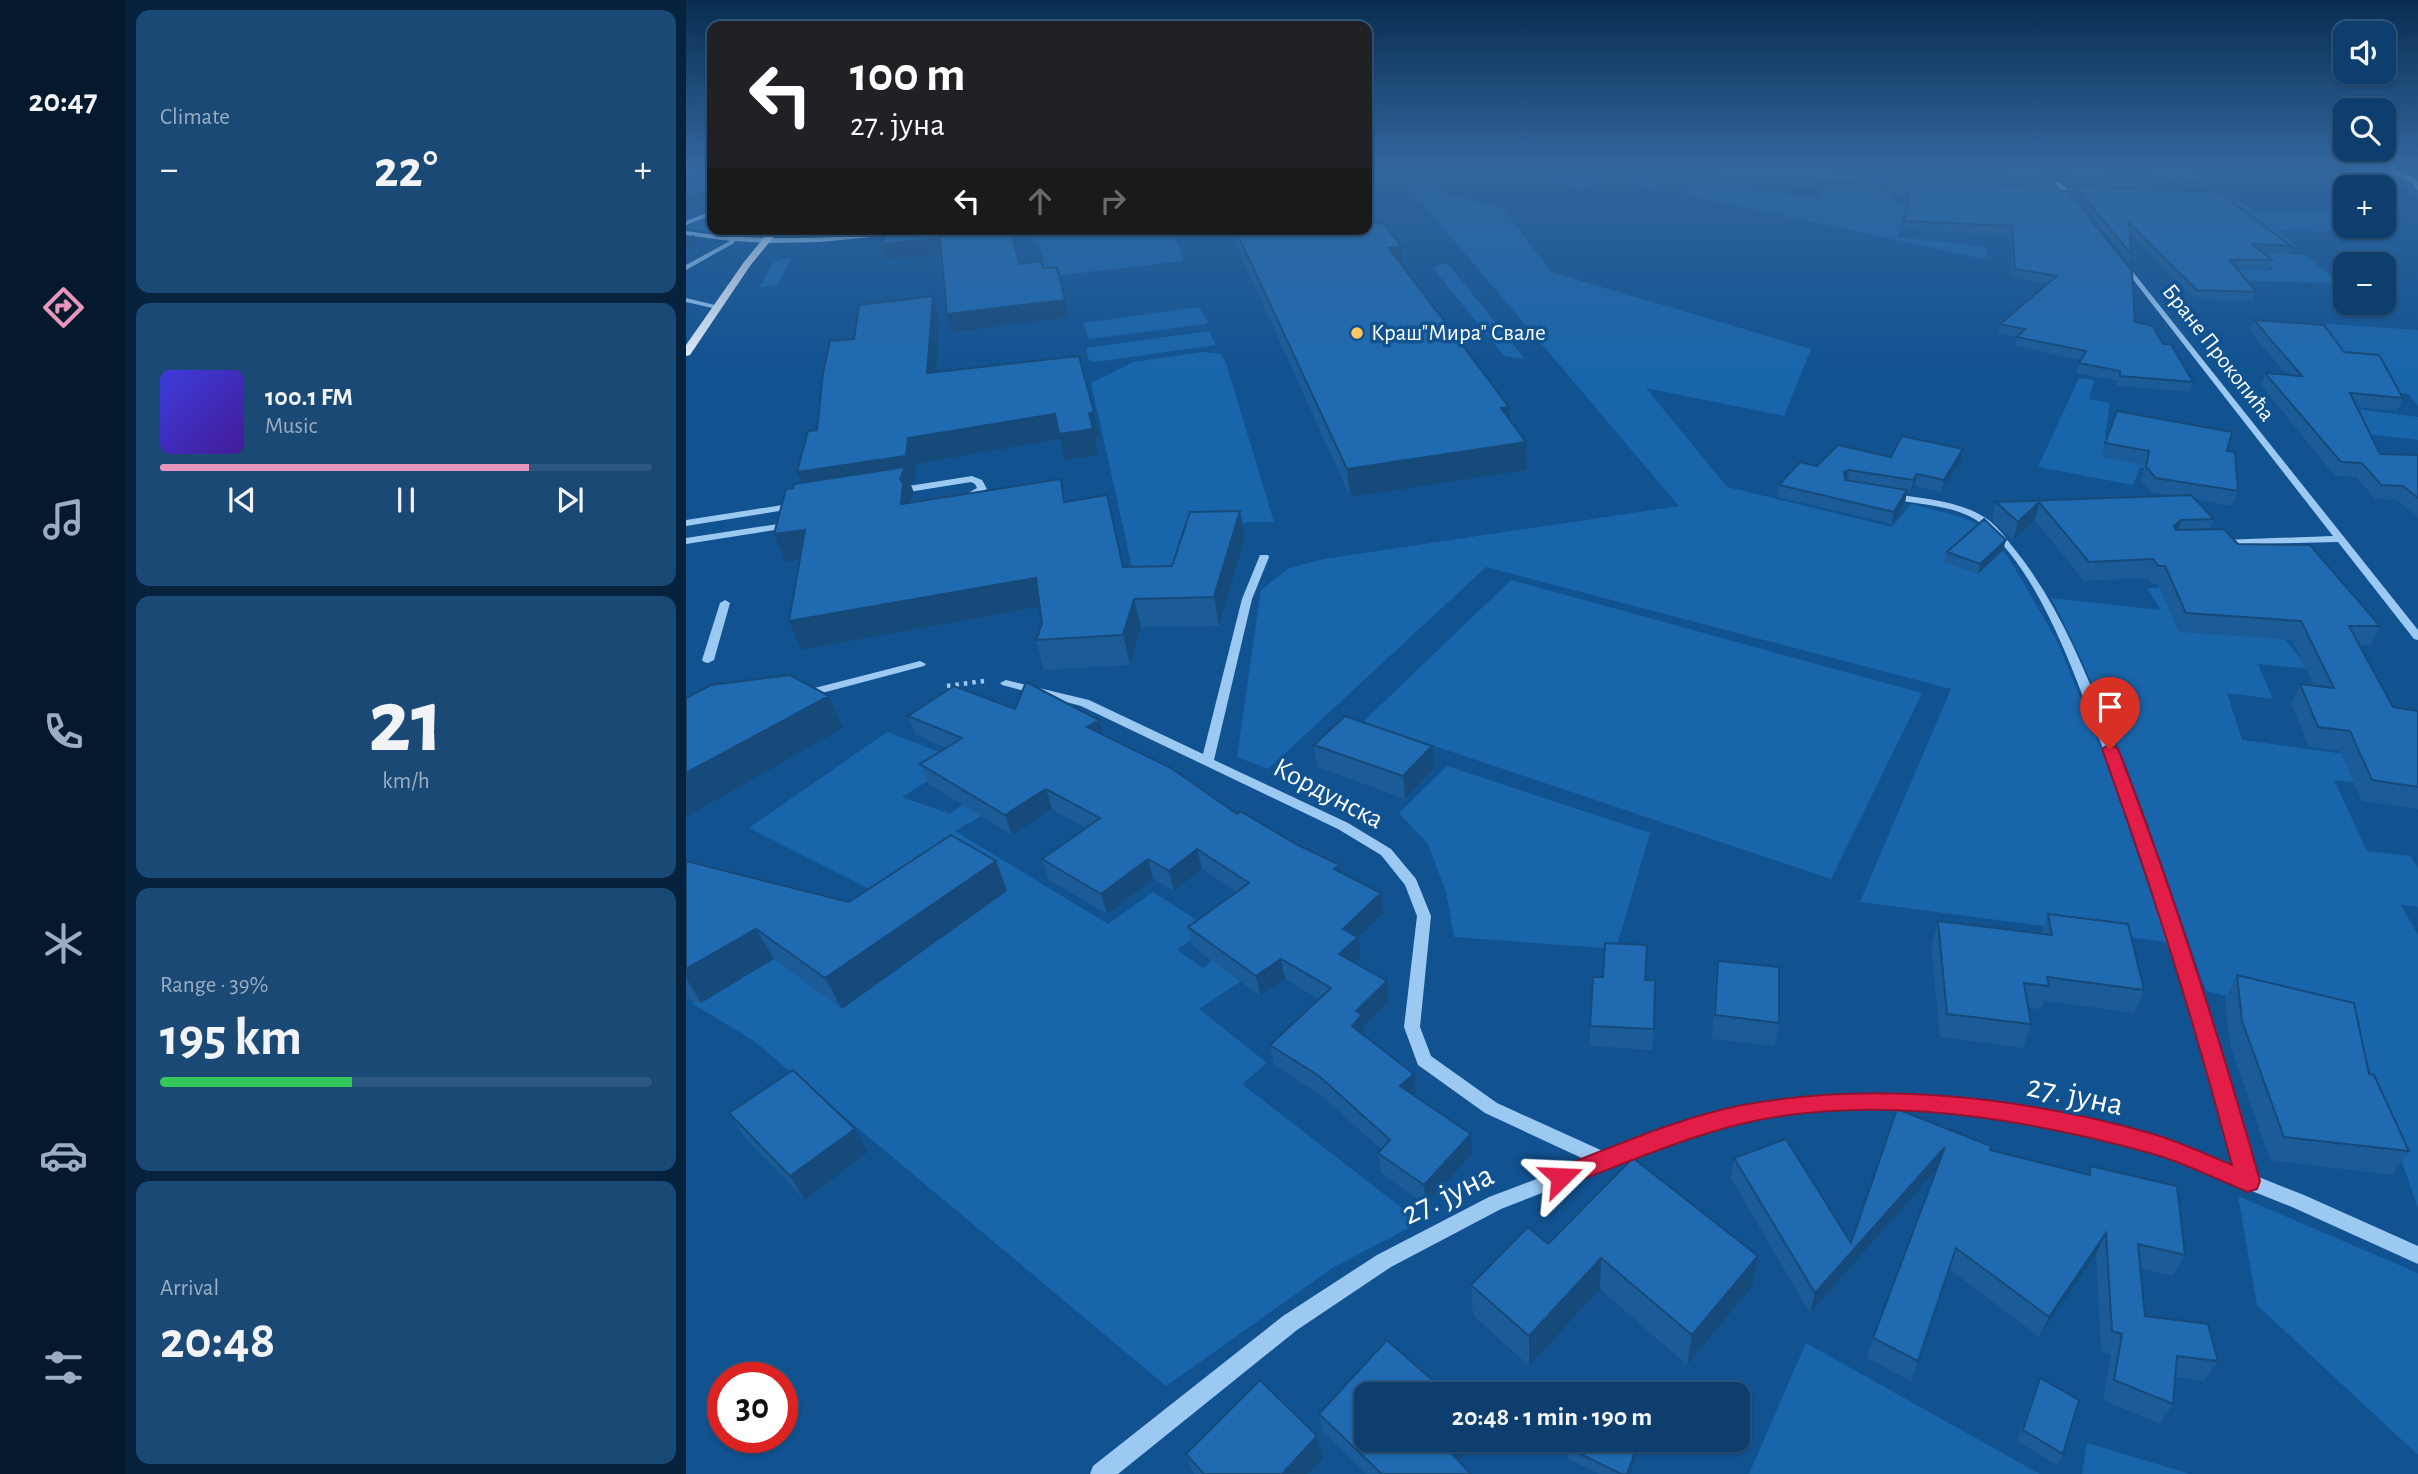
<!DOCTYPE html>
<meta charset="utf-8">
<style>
:root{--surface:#0d3e6d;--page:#1b4975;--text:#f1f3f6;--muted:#9aaec2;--line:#2d5780;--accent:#e797bd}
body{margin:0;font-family:"Alegreya Sans",sans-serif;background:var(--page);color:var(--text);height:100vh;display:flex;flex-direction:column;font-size:26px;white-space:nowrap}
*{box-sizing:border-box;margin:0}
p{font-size:23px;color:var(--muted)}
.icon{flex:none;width:38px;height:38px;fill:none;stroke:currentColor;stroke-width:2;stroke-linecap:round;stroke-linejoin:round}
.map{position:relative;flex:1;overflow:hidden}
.side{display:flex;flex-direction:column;gap:10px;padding:10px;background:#07223c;width:560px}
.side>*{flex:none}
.guide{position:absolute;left:21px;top:21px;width:665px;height:214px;border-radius:14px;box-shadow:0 2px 5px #0004,0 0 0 2px var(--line);background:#202124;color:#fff;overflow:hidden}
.buttons{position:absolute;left:1647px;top:21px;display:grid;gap:14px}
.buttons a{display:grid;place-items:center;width:63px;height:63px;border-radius:14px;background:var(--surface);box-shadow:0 2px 5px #0004,0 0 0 2px var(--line);font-size:35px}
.speed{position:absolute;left:21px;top:1362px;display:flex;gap:14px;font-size:35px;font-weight:700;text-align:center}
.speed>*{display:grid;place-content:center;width:91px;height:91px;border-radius:50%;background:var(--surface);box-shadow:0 2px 5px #0004,0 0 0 2px var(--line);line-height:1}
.speed .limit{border:10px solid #d22;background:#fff;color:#111}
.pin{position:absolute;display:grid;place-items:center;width:60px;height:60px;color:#fff;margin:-72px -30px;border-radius:50% 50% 50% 0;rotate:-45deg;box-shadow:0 0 7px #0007}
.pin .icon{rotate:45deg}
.me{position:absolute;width:77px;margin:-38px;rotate:69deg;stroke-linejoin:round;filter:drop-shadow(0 0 5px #0008)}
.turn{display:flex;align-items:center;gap:24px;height:147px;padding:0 28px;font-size:32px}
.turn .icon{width:91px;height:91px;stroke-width:2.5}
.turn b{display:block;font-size:49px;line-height:60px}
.lanes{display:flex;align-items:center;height:66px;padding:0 28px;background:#0003;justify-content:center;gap:35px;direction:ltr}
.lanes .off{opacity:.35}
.big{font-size:52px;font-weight:700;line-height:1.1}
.side .widget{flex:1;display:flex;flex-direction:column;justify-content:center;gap:10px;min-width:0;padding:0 24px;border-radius:14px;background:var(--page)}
.side .dial{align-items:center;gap:0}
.dial b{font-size:91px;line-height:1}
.song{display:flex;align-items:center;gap:21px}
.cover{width:84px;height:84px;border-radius:10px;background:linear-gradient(135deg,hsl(240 70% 55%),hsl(260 70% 35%))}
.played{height:7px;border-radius:4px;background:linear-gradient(90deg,var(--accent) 75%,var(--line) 75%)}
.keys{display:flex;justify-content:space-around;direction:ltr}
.heat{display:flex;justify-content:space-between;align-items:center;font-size:38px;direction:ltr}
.charge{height:10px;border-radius:5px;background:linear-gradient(90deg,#34c759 39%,var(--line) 0)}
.trip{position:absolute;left:668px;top:1382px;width:396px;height:70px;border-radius:14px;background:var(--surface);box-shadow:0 2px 5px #0004,0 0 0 2px var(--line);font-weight:700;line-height:70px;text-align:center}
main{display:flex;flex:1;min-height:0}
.tabs{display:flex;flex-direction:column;width:126px;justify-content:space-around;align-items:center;background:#05192c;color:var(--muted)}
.tabs .icon{width:49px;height:49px}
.tabs .selected{color:var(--accent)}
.tabs b{font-size:32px;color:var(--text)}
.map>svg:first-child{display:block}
.green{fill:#1965ab}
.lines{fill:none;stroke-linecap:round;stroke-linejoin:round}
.stream{stroke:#8ec6f6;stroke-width:5}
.path{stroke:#9cc9f2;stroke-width:4.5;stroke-dasharray:3.5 5;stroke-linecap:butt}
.minor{fill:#9cc9f2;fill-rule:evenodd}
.major{fill:#e8f2ff;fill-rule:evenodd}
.wall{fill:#1b5b97}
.shaded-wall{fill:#164a7b}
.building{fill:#1f6ab0;stroke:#164a7b;stroke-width:2}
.route{fill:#e11d48;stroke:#92132f;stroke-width:2}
.poi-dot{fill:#ffc55e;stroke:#115291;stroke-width:2.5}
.labels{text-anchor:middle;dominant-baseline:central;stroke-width:7;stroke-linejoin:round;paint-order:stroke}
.far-poi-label{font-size:23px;fill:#fff;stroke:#115291;text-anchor:start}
.far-street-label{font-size:23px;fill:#fff;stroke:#115291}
.street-label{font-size:28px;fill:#fff;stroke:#115291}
.near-street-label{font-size:33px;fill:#fff;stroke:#115291}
</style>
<main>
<nav class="tabs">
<b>20:47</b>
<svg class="icon selected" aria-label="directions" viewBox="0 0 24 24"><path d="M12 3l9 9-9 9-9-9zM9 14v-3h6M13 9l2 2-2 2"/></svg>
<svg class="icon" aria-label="music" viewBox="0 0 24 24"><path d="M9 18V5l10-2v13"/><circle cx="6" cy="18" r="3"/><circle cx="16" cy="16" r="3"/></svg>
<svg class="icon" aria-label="phone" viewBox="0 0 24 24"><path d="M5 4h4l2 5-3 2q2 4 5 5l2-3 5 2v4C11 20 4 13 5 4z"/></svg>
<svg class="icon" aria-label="climate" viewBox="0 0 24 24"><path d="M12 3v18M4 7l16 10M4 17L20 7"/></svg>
<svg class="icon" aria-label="car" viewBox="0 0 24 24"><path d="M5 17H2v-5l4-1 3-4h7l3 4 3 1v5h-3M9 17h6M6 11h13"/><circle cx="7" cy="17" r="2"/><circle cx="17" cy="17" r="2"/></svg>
<svg class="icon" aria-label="filters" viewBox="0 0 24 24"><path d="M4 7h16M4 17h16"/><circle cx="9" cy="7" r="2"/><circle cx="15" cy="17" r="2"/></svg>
</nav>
<section class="side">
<div class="widget"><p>Climate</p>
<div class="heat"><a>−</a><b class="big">22°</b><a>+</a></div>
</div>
<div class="widget">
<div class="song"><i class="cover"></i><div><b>100.1 FM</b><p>Music</p></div></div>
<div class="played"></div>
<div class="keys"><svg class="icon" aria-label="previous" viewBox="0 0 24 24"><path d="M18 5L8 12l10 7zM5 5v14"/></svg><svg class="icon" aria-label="pause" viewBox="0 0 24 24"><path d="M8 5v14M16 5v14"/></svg><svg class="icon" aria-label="next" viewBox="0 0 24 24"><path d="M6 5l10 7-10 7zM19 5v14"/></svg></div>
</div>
<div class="widget dial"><b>21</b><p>km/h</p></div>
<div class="widget"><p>Range · 39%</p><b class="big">195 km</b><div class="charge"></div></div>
<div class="widget"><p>Arrival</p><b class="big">20:48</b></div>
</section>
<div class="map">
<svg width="1732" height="1474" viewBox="0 0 1732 1474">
<rect width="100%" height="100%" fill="#115291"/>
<path class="green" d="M800 165H883L878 168 940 179 945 175 977 179 973 190 928 181 894 190Z
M1688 165H1732V199Z
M1008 182 1134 199 1138 191 1207 194V202L1248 206V213L1219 212 1212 237 1302 247 1299 259 999 195Z
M719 183 818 209 865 272 1125 349 1098 416 960 388 1041 487 1206 527 1225 504 1272 516 1295 525 1323 558 1371 641 1420 761 1481 942 1174 902 1265 689 800 567 582 769 551 757 575 590 603 568 638 559 993 506Z
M1507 193 1545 196 1571 212 1658 211 1659 226H1693L1703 232 1592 231 1611 247 1539 243Z
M26 215V229H77C55 241 26 232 3 229L1 225Z
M308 229H486L498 261 358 277C358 232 345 238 308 229Z
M1567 253 1620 255 1654 284 1529 279 1517 268 1589 270Z
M94 259H106L91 284 73 288 88 262Z
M754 264 763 265 839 359 818 356 750 272 748 268Z
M513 307 522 322 520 324 403 339 397 323Z
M1630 323 1732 330V406L1723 394C1678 390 1654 357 1630 323Z
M523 331 530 345 409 362 403 361 400 348Z
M517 352 535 354 540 363 588 522 505 523 481 575 448 576 405 383 447 362Z
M1393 378 1408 380 1403 399 1424 403 1419 436 1488 449 1502 476 1454 467 1447 485 1352 467Z
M1663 408 1732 417V440L1646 430Z
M825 580 1236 693 1145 879 677 722Z
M1522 586 1585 622 1623 669 1572 664 1587 699 1541 693 1556 740 1688 758 1701 786 1648 780 1681 851 1724 856 1732 868V907L1715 905 1732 935V1208L1669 1027 1520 991C1474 858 1431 724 1365 598L1475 610 1461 588Z
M201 732 275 760 216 797 264 814 307 782 321 801 269 831 422 924 467 892 521 927 491 950 517 968 548 944 579 965 513 1009 581 1063 556 1084 734 1222 648 1267 480 1386 68 1041 6 1003 191 893 63 828Z
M761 766 964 833 930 949 768 937 760 892 742 844 713 813Z
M1552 1196 1732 1273V1455L1571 1305Z
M1120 1343 1354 1474H1063Z
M1401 1443 1504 1474H1396Z"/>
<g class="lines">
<path class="stream" d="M1704 165 1706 171 1727 180 1732 187"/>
<path class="path" d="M261 686 298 681"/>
<path class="minor" d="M1341 165C1358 165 1385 190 1391 203H1387L1368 182Z
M26 211V215L0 225V221Z
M0 231C73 242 143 239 216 232L219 234 134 242 82 243 49 241 48 243 0 270V265L44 241 0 235Z
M1435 262H1439L1732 630V640L1728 639 1652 542 1533 545 1531 543 1536 540 1647 536 1435 264Z
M0 298 33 306 34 307 31 309 0 302Z
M286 476 296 480 301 489 280 501 275 498 277 496 291 488 289 484 285 482 210 494 205 491 210 488Z
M1204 493C1235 499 1274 500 1301 519 1311 526 1319 537 1326 546 1369 598 1395 661 1420 723 1479 871 1526 1023 1570 1176L1618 1195 1732 1246V1264L1606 1207 1466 1151 1320 1119 1236 1110 1142 1109 1055 1121 961 1152 815 1209 705 1267 611 1330 432 1474H404L407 1466 597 1316 691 1255 803 1197 900 1160 799 1113 732 1065 718 1027 731 916 719 885 695 855 652 829 395 706 316 685 314 683 320 680 403 700 517 754 556 599 574 555H582L583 557 566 599 528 760 662 823 705 849 730 879 745 916 734 1027 745 1056 811 1103 919 1152 958 1137 1055 1107 1142 1095 1236 1096 1320 1105 1467 1137 1550 1169C1510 1020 1465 872 1409 728 1384 662 1352 572 1297 525 1272 504 1231 505 1201 498V494Z
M109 503 114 506 112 508 0 526V520Z
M105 522 108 523V527L0 544V538Z
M39 600 44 603 28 660 22 663 18 662 16 660 34 603Z
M234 661 240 664 238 666 117 698 111 694 113 692Z"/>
<path class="major" d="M85 229H94L64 266 4 355 0 356V345L58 262Z"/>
</g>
<path class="wall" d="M846 165H1350L1371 181 1369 189 1127 168 1382 191 1449 322 1477 344 1507 382 1504 392 1431 386V381L1390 373 1395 360 1329 346 1331 337 1312 333 1314 324 1362 284 1327 278 1324 235 1216 230 1223 195 1072 185 1069 188Z
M1352 165H1410L1424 174 1462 178V165H1498L1522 183 1519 190 1381 184Z
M1390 187 1605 246 1603 254 1576 252 1586 260 1583 269 1551 268 1570 292 1567 300 1509 299 1444 233 1445 254 1443 262 1389 194Z
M691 224 716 247 717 266 840 442 841 470 664 497 543 229H681Z
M247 296 253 318 250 372 408 412 414 437 409 438 413 455 379 460 374 439 231 464 229 482 224 483 228 493 224 503 375 479 380 501 437 567 486 566 559 538 533 626 455 627 444 665 358 670 350 640 356 624 354 607 115 650 113 560 100 562 88 534 107 488 115 483 111 472 131 430 168 339Z
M1568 320 1658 352 1717 398 1711 411 1671 407 1694 454 1732 455V518L1711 500 1689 499 1670 477 1649 476 1575 385 1579 373 1600 374 1564 331Z
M1419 443 1541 451 1552 491 1546 506 1509 499 1528 519 1524 529 1552 544 1694 626 1685 645H1673L1707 707 1732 711V809L1676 801 1654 751 1623 747 1605 704 1614 684 1628 686 1606 640 1493 632 1472 584H1466L1461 578 1398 581 1349 520 1327 540 1306 520 1310 502 1488 496 1465 492 1455 481 1459 465 1415 457Z
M1277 449 1275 461 1256 492 1229 486 1225 492H1221L1219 502 1206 524 1091 497 1093 485 1131 466Z
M1317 550 1292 574 1258 562 1261 552Z
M329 709 417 735 551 814 612 845 654 865 655 873 695 893 698 913 672 937 675 957 668 963 701 981 703 1002 678 1027 679 1036 730 1094 729 1096 786 1154 740 1205 695 1173 692 1153 695 1149 637 1097 588 1065 584 1045 633 999 599 979 574 996 507 947 502 927 551 892 516 869 488 891 467 879 421 914 362 879 356 859 400 828 366 809 326 835 241 783 234 764 260 748 229 734 222 716Z
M628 745 748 768 719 799 631 767Z
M0 861 163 902 310 861 321 891 156 1009 88 959 15 1003 0 999Z
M1362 914 1458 990 1448 1013 1358 1001 1355 1009 1343 1008 1345 1024 1337 1048 1254 1037 1245 945 1252 921 1355 933Z
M1032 961 1093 1023 1089 1046 1026 1039 1029 984Z
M1551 975 1683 1074 1723 1151 1706 1175 1584 1160 1544 1045 1539 999Z
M959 980 968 1029 966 1050 904 1046V1026Z
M1211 1109 1304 1150 1401 1174 1404 1166 1499 1255 1487 1276 1454 1268 1459 1316 1532 1361 1518 1381 1489 1377 1487 1404 1474 1424 1417 1400 1425 1354 1415 1351 1410 1254 1353 1337 1263 1269 1225 1381 1181 1358 1187 1338 1250 1170 1124 1313 1045 1179 1048 1158 1165 1243Z
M43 1113 182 1152 119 1200 58 1137Z
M862 1244 1066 1287 1001 1365 914 1289 843 1366 787 1315 785 1285Z
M1354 1378 1377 1454 1371 1465 1331 1441 1349 1389Z
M633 1414 773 1461 785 1474H680L637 1432Z
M631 1436 637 1458 622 1474H508L500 1454Z
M882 1448 949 1460 944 1474H913L882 1459Z"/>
<path class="shaded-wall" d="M1073 178 1072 185 1069 188V180Z
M26 190V199L0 208V198Z
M8 235 12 244 0 248V237Z
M254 238 259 254 199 260 194 244Z
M716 247 717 269 703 248Z
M247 296 253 318 249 397 241 373Z
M379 300 383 317 266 332 261 314Z
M823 407 824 433 815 408Z
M408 412 414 437 409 438 413 455 379 460 374 439 231 464 229 482 224 483 228 493 224 503 227 509 122 499 111 472 222 438 369 414Z
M840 442 841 470 664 497 661 469Z
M1277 449 1275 461 1256 492 1258 480Z
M1163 470 1161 481 1156 483 1158 472Z
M1231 474 1229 486 1225 492 1227 480Z
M1221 490 1219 502 1206 524 1208 512Z
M1353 502 1349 520 1327 540 1332 522Z
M554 511 559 538 533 626 528 597Z
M1495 520 1489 538 1488 526Z
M119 530 130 557 100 562 88 534Z
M1320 540 1317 550 1292 574 1294 564Z
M350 578 358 606 115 650 103 621Z
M448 599 455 627 444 665 437 635Z
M143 696 157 728 0 817V773Z
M413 720 418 739 401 727Z
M746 746 748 768 719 799 717 776Z
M360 789 366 809 326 835 319 815Z
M511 849 516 869 488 891 483 871Z
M462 859 467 879 421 914 415 894Z
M310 861 321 891 156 1009 139 978Z
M654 865 656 884 648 869Z
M695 893 698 913 671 938 672 937 675 957 656 975 653 954 657 929Z
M70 929 88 959 15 1003 0 978V969Z
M595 959 599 979 574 996 570 976Z
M701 981 703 1002 678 1027 679 1035 669 1046 666 1026 670 1011Z
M728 1074 730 1094 717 1106 714 1086Z
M169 1129 182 1152 119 1200 104 1176Z
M785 1134 786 1154 740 1205 738 1185Z
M1259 1147 1252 1168 1124 1313 1129 1293Z
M1420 1233 1410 1254 1353 1337 1363 1317Z
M1072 1256 1066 1287 1001 1365 1006 1335Z
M915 1258 914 1289 843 1366V1336Z
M631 1436 637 1458 622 1474H596Z
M773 1440H791L766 1470 764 1452Z
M950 1449 949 1460 944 1474H941Z"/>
<path class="building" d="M0 165H26V190L0 198Z
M920 165H1099L1382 191 1446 271 1449 322 1467 326 1477 344H1485L1507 382 1434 376V371L1393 363 1400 351 1331 337 1339 329 1314 324 1371 276 1329 269 1326 226 1218 221 1225 187 1073 178 1069 180Z
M1185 165H1350L1371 181Z
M1365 165H1410L1424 174 1465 178 1464 165H1498L1522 183 1383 177Z
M1390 187 1533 192 1605 246 1566 244 1586 260H1544L1570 292 1511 290 1443 223 1445 254Z
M681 210 691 224 697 223 716 247 703 248 823 407 815 408 840 442 661 469 549 229H681Z
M205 229H325L333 264 355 261 357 268 371 267 379 300 261 314 254 238 194 244Z
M247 296 241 373 393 356 408 412 403 413 407 429 373 434 369 414 222 438 220 456 111 472 122 431 131 430 137 373 144 341 168 339 173 305Z
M1568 320 1638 325 1658 352 1693 355 1717 398 1664 393 1694 454 1732 455V498L1717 486 1695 485 1676 463 1655 462 1579 373 1616 376Z
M1431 411 1546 432 1541 451 1549 452 1552 491 1470 478 1460 467 1463 451 1419 443Z
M1216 436 1277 449 1258 480 1231 474 1227 480 1163 470 1158 472 1159 480 1221 490 1208 512 1093 485 1114 462 1131 466 1152 445 1205 457Z
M219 467 214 479 217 483 215 504 375 479 378 502 421 495 437 567 486 566 504 512 554 511 528 597 448 599 437 635 350 640 356 624 350 578 103 621 119 530 88 534 100 489 107 488 108 484Z
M1505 495 1528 519 1495 520 1488 526 1490 530 1538 529 1552 544 1624 545 1694 626H1663L1707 707 1732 711V787L1686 780 1664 731 1632 727 1614 684 1648 688 1615 621 1500 613 1479 566H1472L1467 559 1403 562 1353 502 1332 522 1310 502Z
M1298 519 1320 540 1294 564 1261 552Z
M104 675 143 696 0 773V698L25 685Z
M340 682 413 720 401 727 485 768 551 814 554 811 612 845 654 865 648 869 695 893 657 929 672 937 653 954 701 981 670 1011 676 1015 666 1026 728 1074 714 1086 785 1134 738 1185 692 1153 704 1140 633 1076 584 1045 645 988 595 959 570 976 502 927 563 883 511 849 483 871 462 859 415 894 356 859 414 818 360 789 319 815 234 764 276 738 222 716 268 686 329 709Z
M659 716 746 746 717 776 628 745Z
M265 835 310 861 139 978 70 929 0 969V861L163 902Z
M1362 914 1442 924 1458 990 1361 977 1363 986 1338 983 1345 1024 1261 1014 1252 921 1366 935Z
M919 943 961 945 959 980H969L968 1029 904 1026 907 977H917Z
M1032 961 1093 967V1023L1029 1015Z
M1551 975 1668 1003 1683 1074 1688 1075 1723 1151 1598 1137 1556 1021Z
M107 1070 169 1129 104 1176 43 1113Z
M1211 1109 1305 1146 1304 1150 1404 1175V1166L1491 1186 1499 1255 1452 1244 1459 1316 1522 1324 1532 1361 1491 1356 1487 1404 1428 1380 1436 1334 1426 1331 1420 1233 1363 1317 1270 1248 1232 1361 1187 1338 1259 1147 1129 1293 1048 1158 1100 1139 1165 1243Z
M947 1158 1072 1256 1006 1335 915 1258 843 1336 785 1285 842 1227 862 1244Z
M701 1340 763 1395H681V1440H773L764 1452 785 1474H696L633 1414Z
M1354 1378 1393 1400 1377 1454 1337 1430Z
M574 1380 631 1436 596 1474H518L500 1454Z
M886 1440H932L950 1449 941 1474H935L882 1448Z"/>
<linearGradient id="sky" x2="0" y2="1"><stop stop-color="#092d50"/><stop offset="0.44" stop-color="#32669d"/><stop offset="1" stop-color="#32669d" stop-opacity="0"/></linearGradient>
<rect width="1732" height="371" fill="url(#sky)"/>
<path class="route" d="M1424 744 1432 749C1487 891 1533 1035 1574 1181L1571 1189 1562 1192C1530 1179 1497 1162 1464 1153 1337 1118 1184 1093 1055 1124 993 1139 934 1166 875 1187L867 1184 863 1177 867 1170C927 1147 994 1117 1057 1105 1191 1080 1337 1097 1467 1134 1494 1142 1520 1154 1546 1165 1509 1024 1466 886 1416 749Z"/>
<circle class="poi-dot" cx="671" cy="333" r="7"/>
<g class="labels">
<g class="far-poi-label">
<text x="685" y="333">Краш"Мира" Свале</text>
</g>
<g class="far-street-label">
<text transform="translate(1532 353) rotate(52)">Бране Прокопића</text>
</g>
<g class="street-label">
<text transform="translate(642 794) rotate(28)">Кордунска</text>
</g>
<g class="near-street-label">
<text transform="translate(1389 1096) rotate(12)">27. јуна</text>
<text transform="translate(762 1195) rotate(-26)">27. јуна</text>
</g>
</g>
</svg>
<div class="buttons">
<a><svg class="icon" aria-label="sound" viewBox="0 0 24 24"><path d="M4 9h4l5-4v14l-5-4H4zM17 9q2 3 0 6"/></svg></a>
<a><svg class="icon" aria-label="search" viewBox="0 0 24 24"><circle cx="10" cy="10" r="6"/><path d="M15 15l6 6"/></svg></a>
<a>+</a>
<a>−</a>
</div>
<div class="speed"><div class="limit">30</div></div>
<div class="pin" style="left:1424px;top:749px;background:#d93025"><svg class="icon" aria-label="arrive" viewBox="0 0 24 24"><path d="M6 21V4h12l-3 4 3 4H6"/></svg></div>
<svg class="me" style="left:875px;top:1177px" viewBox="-20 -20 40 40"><path d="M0-17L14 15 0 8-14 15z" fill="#e11d48" stroke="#fff" stroke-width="4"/></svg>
<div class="trip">20:48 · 1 min · 190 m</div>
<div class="guide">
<div class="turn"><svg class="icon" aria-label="left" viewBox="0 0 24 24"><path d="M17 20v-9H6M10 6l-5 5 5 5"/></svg><div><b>100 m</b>27. јуна</div></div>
<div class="lanes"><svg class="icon" aria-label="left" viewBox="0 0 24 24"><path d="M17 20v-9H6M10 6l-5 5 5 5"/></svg><svg class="icon off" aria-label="ahead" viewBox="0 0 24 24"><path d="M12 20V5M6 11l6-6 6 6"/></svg><svg class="icon off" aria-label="right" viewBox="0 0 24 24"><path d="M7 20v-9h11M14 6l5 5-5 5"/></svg></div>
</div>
</div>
</main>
